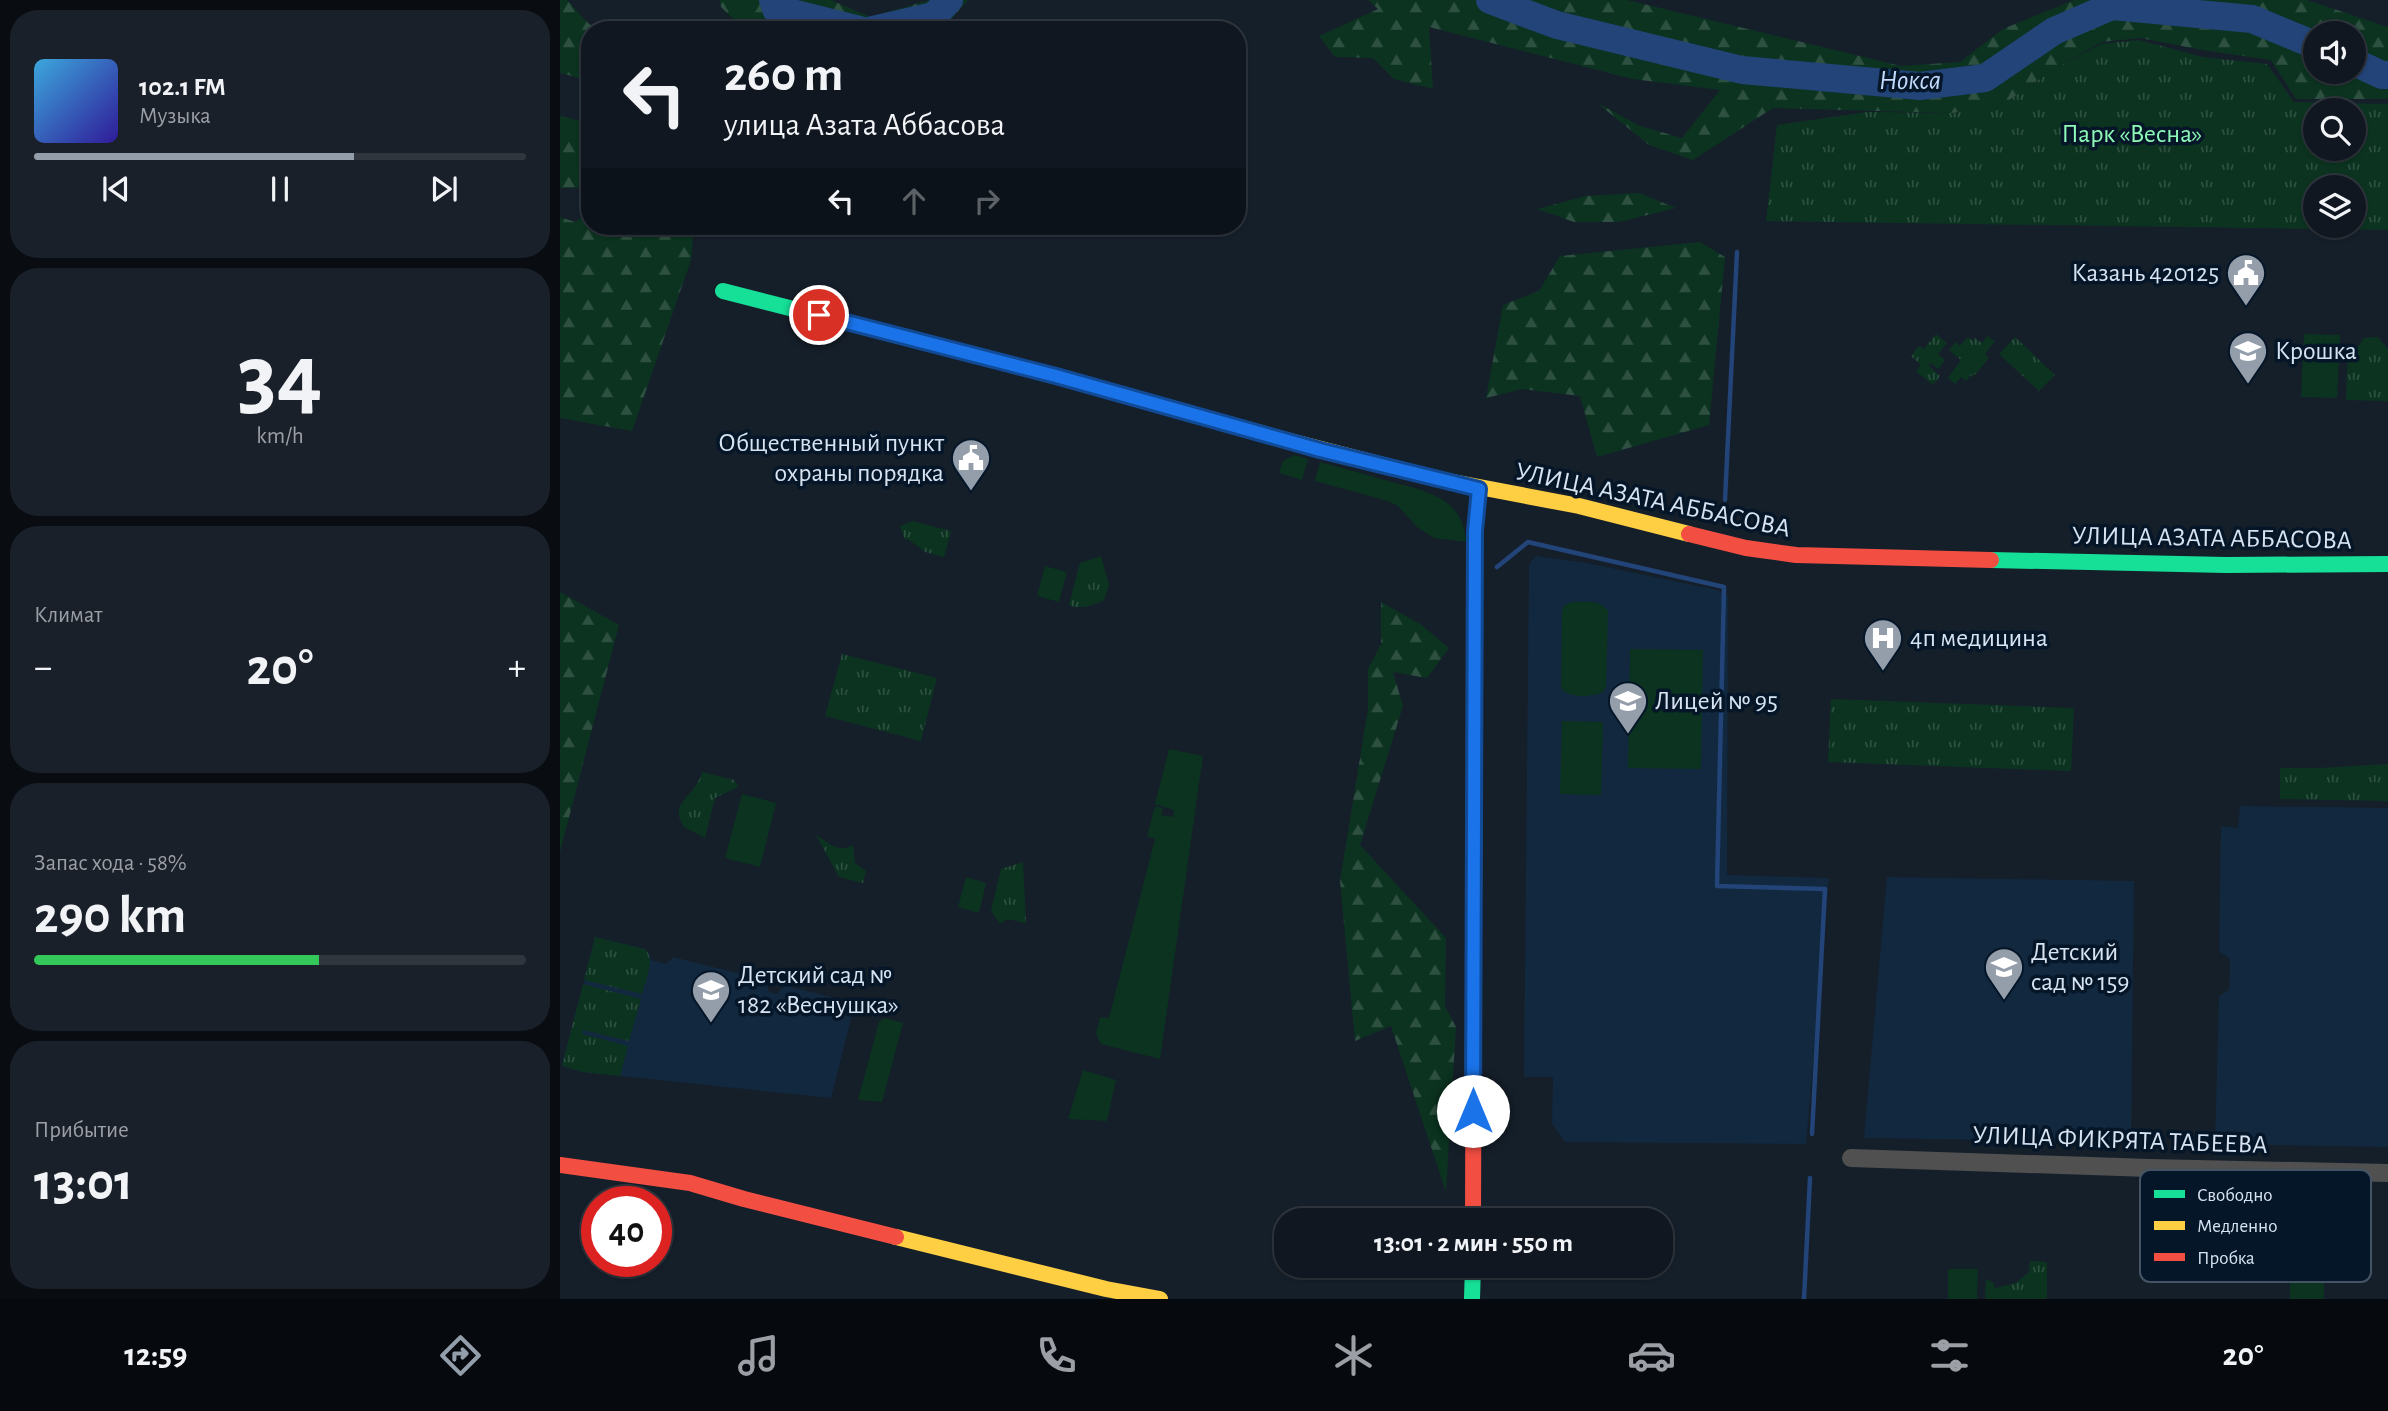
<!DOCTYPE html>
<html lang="ru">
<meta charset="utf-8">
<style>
:root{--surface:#101720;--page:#192029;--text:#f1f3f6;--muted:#9c9fa5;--line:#30363e;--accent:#949eab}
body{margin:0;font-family:"Alegreya Sans",sans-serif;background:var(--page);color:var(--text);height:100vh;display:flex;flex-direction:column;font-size:26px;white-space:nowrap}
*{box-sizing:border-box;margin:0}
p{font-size:23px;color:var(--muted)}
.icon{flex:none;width:38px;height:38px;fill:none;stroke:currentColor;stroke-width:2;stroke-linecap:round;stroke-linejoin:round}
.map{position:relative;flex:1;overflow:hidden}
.panel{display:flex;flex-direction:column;gap:10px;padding:10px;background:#090d12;width:560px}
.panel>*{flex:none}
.guide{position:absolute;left:21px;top:21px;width:665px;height:214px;border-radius:28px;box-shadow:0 2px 5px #0004,0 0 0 2px var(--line);background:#101720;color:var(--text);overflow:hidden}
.buttons{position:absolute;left:1743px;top:21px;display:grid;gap:14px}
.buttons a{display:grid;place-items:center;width:63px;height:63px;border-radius:50%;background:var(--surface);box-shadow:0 2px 5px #0004,0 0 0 2px var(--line);font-size:35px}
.speed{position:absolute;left:21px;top:1186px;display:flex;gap:14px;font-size:35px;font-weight:700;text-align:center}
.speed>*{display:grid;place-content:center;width:91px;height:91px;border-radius:50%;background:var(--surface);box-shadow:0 2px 5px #0004,0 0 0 2px var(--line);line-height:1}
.speed .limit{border:10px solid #d22;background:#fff;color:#111}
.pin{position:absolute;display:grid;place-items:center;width:60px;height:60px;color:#fff;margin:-30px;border:4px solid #fff;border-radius:50%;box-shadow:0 2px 7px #0007}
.me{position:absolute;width:77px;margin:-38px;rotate:0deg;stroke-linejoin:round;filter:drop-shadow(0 0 5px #0008)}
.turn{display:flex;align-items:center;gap:24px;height:147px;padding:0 28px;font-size:32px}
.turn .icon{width:91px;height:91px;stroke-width:2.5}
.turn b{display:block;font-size:49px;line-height:60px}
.lanes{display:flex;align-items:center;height:66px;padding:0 28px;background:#0003;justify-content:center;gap:35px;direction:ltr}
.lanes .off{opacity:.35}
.big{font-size:52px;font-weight:700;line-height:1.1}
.panel .widget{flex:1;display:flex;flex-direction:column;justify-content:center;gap:10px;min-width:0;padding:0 24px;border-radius:28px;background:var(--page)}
.panel .dial{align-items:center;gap:0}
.dial b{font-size:91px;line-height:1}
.song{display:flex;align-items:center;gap:21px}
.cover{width:84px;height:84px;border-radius:10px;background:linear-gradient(135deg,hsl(200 70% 55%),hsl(250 70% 35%))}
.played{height:7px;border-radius:4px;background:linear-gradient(90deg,var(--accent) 65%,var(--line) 65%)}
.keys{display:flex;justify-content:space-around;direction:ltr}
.heat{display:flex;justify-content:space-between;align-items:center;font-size:38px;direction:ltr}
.charge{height:10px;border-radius:5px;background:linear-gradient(90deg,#34c759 58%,var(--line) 0)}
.trip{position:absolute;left:714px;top:1208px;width:399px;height:70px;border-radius:28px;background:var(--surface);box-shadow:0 2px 5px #0004,0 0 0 2px var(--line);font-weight:700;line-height:70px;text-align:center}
.dock{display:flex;height:112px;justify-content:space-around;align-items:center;background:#06090d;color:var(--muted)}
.dock .icon{width:49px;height:49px}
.dock .current{color:var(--accent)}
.dock b{font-size:32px;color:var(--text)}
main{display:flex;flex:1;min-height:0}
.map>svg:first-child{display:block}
.built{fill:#12283e}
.green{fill:#0b3320}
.forest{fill:url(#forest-firs);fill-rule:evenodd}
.park{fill:url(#park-tufts);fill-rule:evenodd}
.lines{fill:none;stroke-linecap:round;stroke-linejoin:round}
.stream{stroke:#224478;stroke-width:4.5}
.river{stroke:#224478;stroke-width:28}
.street{stroke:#505050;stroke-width:18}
.fast{stroke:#16e098;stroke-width:16}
.slow{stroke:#ffcf43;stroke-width:16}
.jam{stroke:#f24e42;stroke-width:16}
.route-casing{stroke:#114b97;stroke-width:18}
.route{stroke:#1a73e8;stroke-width:12}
.labels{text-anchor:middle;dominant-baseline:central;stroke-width:7;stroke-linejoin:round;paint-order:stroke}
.park-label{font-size:26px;fill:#8df8b7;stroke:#051628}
.poi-label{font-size:26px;fill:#d8e3f1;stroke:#051628;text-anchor:start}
.street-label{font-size:26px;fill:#d8e3f1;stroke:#051628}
.water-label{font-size:28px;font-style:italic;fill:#c3dafd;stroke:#051628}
.key{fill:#051628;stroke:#445464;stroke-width:2}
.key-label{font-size:19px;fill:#d8e3f1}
</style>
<main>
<section class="panel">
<div class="widget">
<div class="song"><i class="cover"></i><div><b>102.1 FM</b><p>Музыка</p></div></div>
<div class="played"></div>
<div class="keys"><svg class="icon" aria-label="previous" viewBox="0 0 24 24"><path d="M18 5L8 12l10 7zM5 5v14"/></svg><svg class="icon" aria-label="pause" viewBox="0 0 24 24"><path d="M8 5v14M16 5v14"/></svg><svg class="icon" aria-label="next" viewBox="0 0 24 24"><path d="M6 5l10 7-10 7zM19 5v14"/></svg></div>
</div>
<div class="widget dial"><b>34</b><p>km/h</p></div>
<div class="widget"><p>Климат</p>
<div class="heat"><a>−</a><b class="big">20°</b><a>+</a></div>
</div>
<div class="widget"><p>Запас хода · 58%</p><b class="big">290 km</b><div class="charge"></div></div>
<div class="widget"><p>Прибытие</p><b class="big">13:01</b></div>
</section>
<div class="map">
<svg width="1828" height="1299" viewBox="0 0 1828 1299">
<defs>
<pattern id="forest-firs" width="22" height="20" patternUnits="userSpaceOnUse" patternTransform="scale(1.75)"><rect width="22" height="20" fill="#0b3320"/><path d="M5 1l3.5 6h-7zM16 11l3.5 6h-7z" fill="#2e5041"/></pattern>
<pattern id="park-tufts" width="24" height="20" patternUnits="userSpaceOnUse" patternTransform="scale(1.75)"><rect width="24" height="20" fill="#0b3320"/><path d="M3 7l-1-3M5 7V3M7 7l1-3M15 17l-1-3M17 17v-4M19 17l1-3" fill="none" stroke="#2e5041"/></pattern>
</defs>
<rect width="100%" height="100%" fill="#151f2a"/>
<path class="built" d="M976 556 1027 563 1157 590 1168 595 1167 875 1269 878 1246 1144 1005 1142 992 1124 993 1077H964L969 564Z
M1680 806 1828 808V1147L1655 1144 1659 996 1669 990 1670 974V959L1659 951 1661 826 1678 828Z
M1327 877 1574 881 1571 1142 1304 1138Z
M35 937 85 949 89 954 91 960 106 964 113 957 205 980 209 992 217 994 222 988 227 986 295 1003 271 1098 23 1072 2 1066Z"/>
<path class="green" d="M1744 334 1780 335 1777 398 1741 397Z
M734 455 748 459 742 480 719 473 723 461Z
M760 462C783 468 806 475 828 481 865 491 903 496 906 542L874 538 857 527 837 505 824 500 755 481Z
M485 566 507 572 499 602 477 596Z
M1011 602C1024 602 1041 599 1048 611L1046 686 1043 692C1032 697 1009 699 1001 688L1002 611 1004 606Z
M1070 649 1143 650 1141 769 1068 768Z
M1002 721 1043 722 1041 795 1000 794Z
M609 749 643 756 600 1059 541 1044 536 1034 540 1017 549 1018 595 839 587 836 595 806 603 808 601 815 613 817 614 810 595 804Z
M182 794 216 803 200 867 165 858Z
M406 877 426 883 419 913 398 907Z
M325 1018 343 1023 322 1102 298 1100 319 1022Z
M523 1070 556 1080 547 1121 508 1119Z
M1730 1261H1764V1299H1730Z
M1388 1269H1418L1417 1299H1388Z"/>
<path class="forest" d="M0 0H7L29 24 44 30H30V77L27 80 0 73Z
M160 0H271L310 17 370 0H408L382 30H184L161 7Z
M808 0H1067L1341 66 1400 62 1443 29 1514 0H1747L1828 27V99H1736L1711 60 1648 51 1580 38 1542 42 1494 69 1448 101 1393 113 1213 108 1133 160 1089 145 1036 102 1080 126 1122 138 1160 90 1073 79 869 27 873 89 834 79 813 58 775 57 759 36 818 9ZM1755 33H1794V72H1755Z
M0 116 30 123V187L0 188Z
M1079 193 1116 208 1059 222H1014L977 209 1026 196Z
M28 213H30V226H134L131 260 72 431 0 418V217L15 222Z
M1140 242 1165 257 1149 425 1037 457 1020 396 962 389 926 398 943 305 979 291 1000 256Z
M0 592 59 625 0 852Z
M821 602 860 624 889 648 867 678 833 672 843 706 800 845 886 938 885 1006 896 1027 886 1192 831 1026 795 1041 780 881 808 709V669L821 644Z"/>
<path class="park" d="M1579 40 1643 57 1707 64 1734 102 1828 104V230L1206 221 1217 125 1307 112 1393 113 1448 101 1494 69 1541 44ZM1755 110H1794V149H1755ZM1755 187H1794V226H1755Z
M1376 334 1387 343 1378 354 1385 360 1378 369 1371 363 1369 366 1380 376 1373 385 1356 371 1361 365 1351 356 1359 346 1364 349Z
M1427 336 1435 341 1425 354 1429 358 1413 377 1411 375 1406 381 1401 377 1395 384 1388 378 1401 360 1389 350 1395 342 1400 346 1408 337 1413 341 1415 338 1422 343Z
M1455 337 1495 375 1479 391 1439 354Z
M1818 337 1828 349V401L1786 400 1788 350H1796L1804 338Z
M353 521 391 531 384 557 365 552 348 539 345 540 340 526Z
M541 556 549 585 544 600C536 605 518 610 509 605L520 563Z
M282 654 377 678 361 741 265 716Z
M1271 699 1514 708 1511 771 1268 762Z
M1828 764V801L1720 799V768H1759Z
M142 772 174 780 178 787 155 798 145 838 124 827C107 802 136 797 142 772Z
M256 835C269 843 279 854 293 845L295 863 306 871 303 883 279 877Z
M463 862 466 923 447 919 440 924 431 911 441 869Z
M35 937 85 949C96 960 85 981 82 994L24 980Z
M23 984 81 999 69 1041 23 1030 22 1034 68 1046 60 1076 23 1072 2 1066Z
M1470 1261 1487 1262V1299H1425L1426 1279 1433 1282 1435 1288 1456 1283 1469 1272Z"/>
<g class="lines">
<path class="stream" d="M1165 500 1177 252
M937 567 968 542 1164 587 1157 886 1265 889 1252 1134
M1244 1299 1250 1178"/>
<path class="river" d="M213 0 216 9 300 30
M930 0 997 25 1182 70 1360 86 1425 78 1494 31 1552 6 1692 19 1755 45
M313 30 374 16 389 0
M1794 62 1822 75H1828"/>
<path class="street" d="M1291 1158 1589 1168 1828 1173"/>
<path class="fast" d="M163 291 496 376 726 440
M1431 560 1666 565 1828 564
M912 1299 913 1265"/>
<path class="slow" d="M726 440 877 479 1019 506 1129 534
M914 905 915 531 919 489
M336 1237 546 1289 600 1299"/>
<path class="jam" d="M1129 534 1186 548 1236 555 1431 560
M0 1165 130 1183 184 1199 336 1237
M913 1220 914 905"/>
</g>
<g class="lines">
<g class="route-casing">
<path id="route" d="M259 315 496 376 760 450 919 489 915 531 913 1111"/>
</g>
<use href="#route" class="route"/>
</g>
<defs>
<g id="civic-pin" transform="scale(2.0125)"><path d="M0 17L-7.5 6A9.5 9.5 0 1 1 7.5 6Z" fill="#949eab" stroke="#051628"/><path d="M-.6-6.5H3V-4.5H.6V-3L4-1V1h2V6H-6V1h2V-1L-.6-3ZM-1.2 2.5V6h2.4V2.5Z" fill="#fff"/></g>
<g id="school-pin" transform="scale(2.0125)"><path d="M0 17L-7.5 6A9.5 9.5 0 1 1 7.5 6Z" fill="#949eab" stroke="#051628"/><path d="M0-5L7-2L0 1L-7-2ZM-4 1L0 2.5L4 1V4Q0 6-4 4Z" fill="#fff"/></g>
<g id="hospital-pin" transform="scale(2.0125)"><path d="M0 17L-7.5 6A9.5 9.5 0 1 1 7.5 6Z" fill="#949eab" stroke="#051628"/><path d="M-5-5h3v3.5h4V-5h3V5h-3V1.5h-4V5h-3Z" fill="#fff"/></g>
</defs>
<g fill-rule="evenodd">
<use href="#civic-pin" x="1686" y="273"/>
<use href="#school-pin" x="1688" y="351"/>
<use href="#civic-pin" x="411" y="458"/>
<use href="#hospital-pin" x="1323" y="638"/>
<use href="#school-pin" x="1068" y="701"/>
<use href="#school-pin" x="1444" y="967"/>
<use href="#school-pin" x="151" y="990"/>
</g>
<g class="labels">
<g class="park-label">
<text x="1572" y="134">Парк «Весна»</text>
</g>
<g class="poi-label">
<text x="1659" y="273" text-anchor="end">Казань 420125</text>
<text x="1715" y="351">Крошка</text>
<text x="384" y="443" text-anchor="end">Общественный пункт<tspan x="384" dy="30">охраны порядка</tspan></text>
<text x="1350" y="638">4п медицина</text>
<text x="1095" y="701">Лицей № 95</text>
<text x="1471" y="952">Детский<tspan x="1471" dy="30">сад № 159</tspan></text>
<text x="178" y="975">Детский сад №<tspan x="178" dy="30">182 «Веснушка»</tspan></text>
</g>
<g class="street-label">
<text transform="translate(1093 500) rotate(12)">УЛИЦА АЗАТА АББАСОВА</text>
<text transform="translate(1652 538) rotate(1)">УЛИЦА АЗАТА АББАСОВА</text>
<text transform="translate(1560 1140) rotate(2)">УЛИЦА ФИКРЯТА ТАБЕЕВА</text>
</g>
<g class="water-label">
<text x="1350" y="81">Нокса</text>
</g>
</g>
<rect x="1580" y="1170" width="231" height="112" rx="10" class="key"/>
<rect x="1594" y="1190" width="31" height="8" fill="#16e098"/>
<rect x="1594" y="1221" width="31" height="9" fill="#ffcf43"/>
<rect x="1594" y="1253" width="31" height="8" fill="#f24e42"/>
<g class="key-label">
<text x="1637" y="1201">Свободно</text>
<text x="1637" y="1232">Медленно</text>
<text x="1637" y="1264">Пробка</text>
</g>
</svg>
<div class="buttons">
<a><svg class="icon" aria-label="sound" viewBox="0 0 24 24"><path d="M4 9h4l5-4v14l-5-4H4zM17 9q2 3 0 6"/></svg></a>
<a><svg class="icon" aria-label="search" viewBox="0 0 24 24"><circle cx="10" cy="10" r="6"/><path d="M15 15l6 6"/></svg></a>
<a><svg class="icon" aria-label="layers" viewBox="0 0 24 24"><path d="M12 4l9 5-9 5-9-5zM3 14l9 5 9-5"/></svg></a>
</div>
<div class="speed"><div class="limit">40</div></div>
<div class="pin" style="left:259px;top:315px;background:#d93025"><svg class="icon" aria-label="arrive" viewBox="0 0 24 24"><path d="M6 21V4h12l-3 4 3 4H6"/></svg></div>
<svg class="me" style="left:913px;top:1111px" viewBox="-20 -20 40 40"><circle r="19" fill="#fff"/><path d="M0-13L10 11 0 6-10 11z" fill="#1a73e8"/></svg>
<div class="trip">13:01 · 2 мин · 550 m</div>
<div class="guide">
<div class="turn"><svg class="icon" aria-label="left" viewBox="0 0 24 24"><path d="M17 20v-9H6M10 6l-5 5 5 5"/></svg><div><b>260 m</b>улица Азата Аббасова</div></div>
<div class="lanes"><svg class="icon" aria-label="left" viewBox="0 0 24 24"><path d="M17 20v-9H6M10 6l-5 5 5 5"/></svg><svg class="icon off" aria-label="ahead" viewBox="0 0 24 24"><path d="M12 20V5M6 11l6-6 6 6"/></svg><svg class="icon off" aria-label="right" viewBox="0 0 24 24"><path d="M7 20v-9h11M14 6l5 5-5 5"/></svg></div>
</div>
</div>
</main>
<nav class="dock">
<b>12:59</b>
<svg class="icon current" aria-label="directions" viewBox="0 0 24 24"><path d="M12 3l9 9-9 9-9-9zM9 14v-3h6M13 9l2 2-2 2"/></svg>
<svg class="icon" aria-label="music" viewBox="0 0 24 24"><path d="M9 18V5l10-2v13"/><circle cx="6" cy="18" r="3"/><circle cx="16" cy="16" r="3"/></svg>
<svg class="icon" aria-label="phone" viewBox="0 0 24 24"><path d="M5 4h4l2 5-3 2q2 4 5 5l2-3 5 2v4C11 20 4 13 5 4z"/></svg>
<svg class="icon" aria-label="climate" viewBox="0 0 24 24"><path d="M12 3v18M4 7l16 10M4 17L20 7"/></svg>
<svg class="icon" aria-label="car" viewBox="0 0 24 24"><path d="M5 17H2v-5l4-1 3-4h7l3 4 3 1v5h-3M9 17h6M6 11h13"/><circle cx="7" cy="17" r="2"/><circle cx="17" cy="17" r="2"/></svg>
<svg class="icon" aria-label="filters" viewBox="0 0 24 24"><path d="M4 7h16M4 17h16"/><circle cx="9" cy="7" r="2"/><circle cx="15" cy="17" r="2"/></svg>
<b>20°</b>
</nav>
